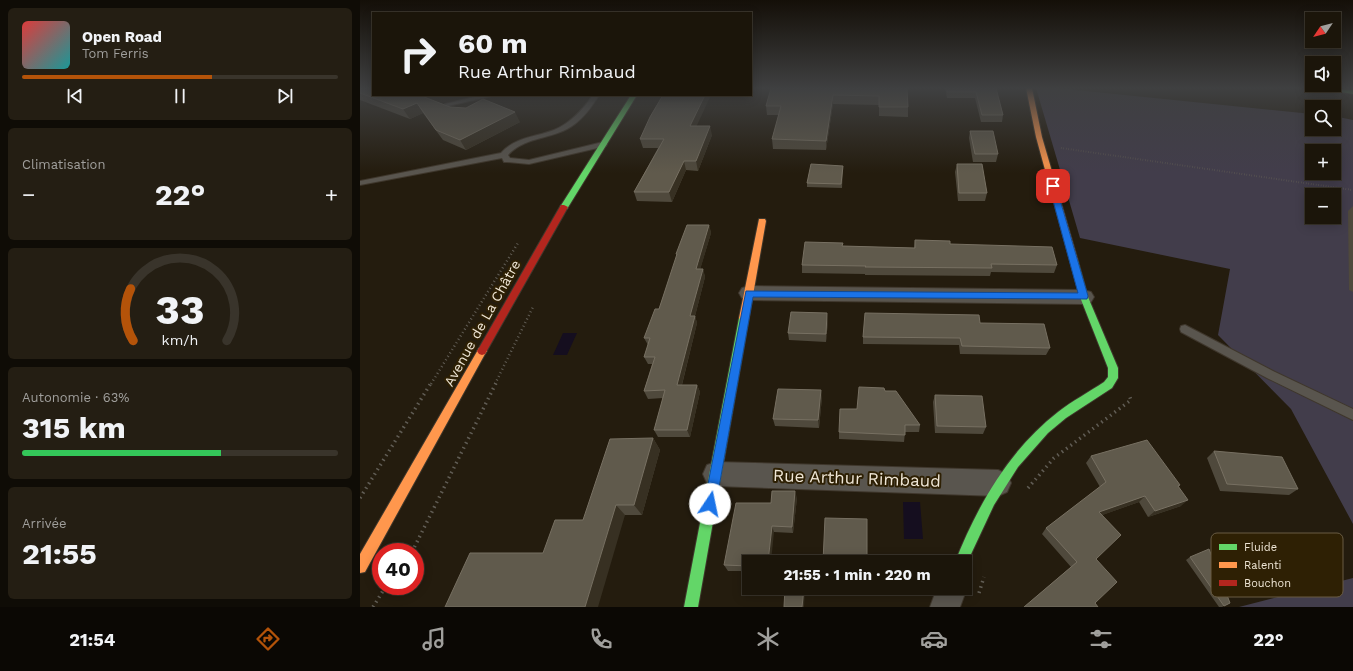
<!DOCTYPE html>
<html lang="fr">
<meta charset="utf-8">
<style>
:root{--surface:#1b150a;--page:#241e13;--text:#f1f3f6;--muted:#a09f9c;--line:#39342b;--accent:#b45309}
body{margin:0;font-family:"Work Sans",sans-serif;background:var(--page);color:var(--text);height:100vh;display:flex;flex-direction:column;font-size:15px;white-space:nowrap}
*{box-sizing:border-box;margin:0}
p{font-size:13px;color:var(--muted)}
.icon{flex:none;width:22px;height:22px;fill:none;stroke:currentColor;stroke-width:2;stroke-linecap:round;stroke-linejoin:round}
.map{position:relative;flex:1;overflow:hidden}
.sheet{display:flex;flex-direction:column;gap:8px;padding:8px;background:#0f0c06;width:360px}
.sheet>*{flex:none}
.banner{position:absolute;left:12px;top:12px;width:380px;height:84px;border-radius:0px;box-shadow:0 2px 10px #0003,0 0 0 1px var(--line);background:#1b150a;color:var(--text);overflow:hidden}
.needle{width:26px;rotate:235deg}
.controls{position:absolute;left:945px;top:12px;display:grid;gap:8px}
.controls a{display:grid;place-items:center;width:36px;height:36px;border-radius:0px;background:var(--surface);box-shadow:0 2px 10px #0003,0 0 0 1px var(--line);font-size:20px}
.speed{position:absolute;left:12px;top:543px;display:flex;gap:8px;font-size:20px;font-weight:700;text-align:center}
.speed>*{display:grid;place-content:center;width:52px;height:52px;border-radius:50%;background:var(--surface);box-shadow:0 2px 10px #0003,0 0 0 1px var(--line);line-height:1}
.speed .limit{border:6px solid #d22;background:#fff;color:#111}
.pin{position:absolute;display:grid;place-items:center;width:34px;height:34px;color:#fff;margin:-17px;border-radius:8px;box-shadow:0 2px 6px #0006}
.me{position:absolute;width:44px;margin:-22px;rotate:11deg;stroke-linejoin:round;filter:drop-shadow(0 0 3px #0008)}
.turn{display:flex;align-items:center;gap:14px;height:84px;padding:0 20px;font-size:18px}
.turn .icon{width:52px;height:52px;stroke-width:2.5}
.turn b{display:block;font-size:28px;line-height:34px}
.big{font-size:30px;font-weight:700;line-height:1.1}
.sheet .widget{flex:1;display:flex;flex-direction:column;justify-content:center;gap:6px;min-width:0;padding:0 14px;border-radius:6px;background:var(--page)}
.sheet .dial{align-items:center;gap:0}
.dial svg{height:104px;overflow:visible;fill:none;stroke:var(--line);stroke-width:7;stroke-linecap:round;text-anchor:middle}
.dial text{fill:var(--text);stroke:none}
.song{display:flex;align-items:center;gap:12px}
.cover{width:48px;height:48px;border-radius:6px;background:linear-gradient(135deg,hsl(0 70% 55%),hsl(180 70% 35%))}
.played{height:4px;border-radius:2px;background:linear-gradient(90deg,var(--accent) 60%,var(--line) 60%)}
.keys{display:flex;justify-content:space-around;direction:ltr}
.heat{display:flex;justify-content:space-between;align-items:center;font-size:22px;direction:ltr}
.charge{height:6px;border-radius:3px;background:linear-gradient(90deg,#34c759 63%,var(--line) 0)}
.trip{position:absolute;left:382px;top:555px;width:230px;height:40px;border-radius:0px;background:var(--surface);box-shadow:0 2px 10px #0003,0 0 0 1px var(--line);font-weight:700;line-height:40px;text-align:center}
.tabs{display:flex;height:64px;justify-content:space-around;align-items:center;background:#0b0804;color:var(--muted)}
.tabs .icon{width:28px;height:28px}
.tabs .selected{color:var(--accent)}
.tabs b{font-size:18px;color:var(--text)}
main{display:flex;flex:1;min-height:0}
.map>svg:first-child{display:block}
.green{fill:#423d4b;fill-rule:evenodd}
.water{fill:#150e1f}
.lines{fill:none;stroke-linecap:round;stroke-linejoin:round}
.lane-casing{stroke:#3f372c;stroke-width:2}
.street-casing{stroke:#3f372c;stroke-width:2}
.fast-casing{stroke:#3f372c;stroke-width:2}
.slow-casing{stroke:#3f372c;stroke-width:2}
.jam-casing{stroke:#3f372c;stroke-width:2}
.path-far2{stroke:#615d55;stroke-width:2;stroke-dasharray:0.5 2;stroke-linecap:butt}
.path-far1{stroke:#615d55;stroke-width:2.5;stroke-dasharray:1 3;stroke-linecap:butt}
.path{stroke:#615d55;stroke-width:3.5;stroke-dasharray:1.5 4;stroke-linecap:butt}
.lane{fill:#59554e;fill-rule:evenodd}
.street{fill:#59554e;fill-rule:evenodd}
.fast{fill:#63d668;fill-rule:evenodd}
.slow{fill:#ff974d;fill-rule:evenodd}
.jam{fill:#b3261e;fill-rule:evenodd}
.wall{fill:#4f493c}
.shaded-wall{fill:#373022}
.building{fill:#605a4c;stroke:#777062}
.route{fill:#1a73e8;stroke:#114b97}
.labels{text-anchor:middle;dominant-baseline:central;stroke-width:4;stroke-linejoin:round;paint-order:stroke}
.street-label{font-size:14px;fill:#efe6d6;stroke:#2e2004}
.near-street-label{font-size:17px;fill:#efe6d6;stroke:#2e2004}
.key{fill:#2e2004;stroke:#685b43;stroke-width:1}
.key-label{font-size:11px;fill:#efe6d6}
</style>
<main>
<section class="sheet">
<div class="widget">
<div class="song"><i class="cover"></i><div><b>Open Road</b><p>Tom Ferris</p></div></div>
<div class="played"></div>
<div class="keys"><svg class="icon" aria-label="previous" viewBox="0 0 24 24"><path d="M18 5L8 12l10 7zM5 5v14"/></svg><svg class="icon" aria-label="pause" viewBox="0 0 24 24"><path d="M8 5v14M16 5v14"/></svg><svg class="icon" aria-label="next" viewBox="0 0 24 24"><path d="M6 5l10 7-10 7zM19 5v14"/></svg></div>
</div>
<div class="widget"><p>Climatisation</p>
<div class="heat"><a>−</a><b class="big">22°</b><a>+</a></div>
</div>
<div class="widget dial"><svg viewBox="0 0 100 80">
<path d="M14 69A42 42 0 1 1 86 69"/>
<path d="M14 69A42 42 0 0 1 12 29" stroke="#b45309"/>
<text x="50" y="56" font-size="32" font-weight="700">33</text>
<text x="50" y="72" font-size="11">km/h</text>
</svg></div>
<div class="widget"><p>Autonomie · 63%</p><b class="big">315 km</b><div class="charge"></div></div>
<div class="widget"><p>Arrivée</p><b class="big">21:55</b></div>
</section>
<div class="map">
<svg width="993" height="607" viewBox="0 0 993 607">
<rect width="100%" height="100%" fill="#241c0e"/>
<path class="green" d="M676 88H696L952 114V129H974V116L993 120V524L931 409 858 335 870 269 720 238ZM952 151H974V173H952ZM952 195H974V217H952Z
M993 578V607H879Z"/>
<path class="water" d="M203 333H217L207 355H193Z
M543 502H560L563 539H544Z"/>
<g class="lines">
<g class="lane-casing">
<path id="lane" d="M123 95H136L88 106 85 104Z
M233 95H239C231 108 221 122 207 129 188 139 163 138 148 155L150 158 169 160 243 142 247 144 246 146 169 164 147 162H144L142 158 0 185V181L141 153C155 137 176 137 194 130 211 123 223 109 233 95Z
M825 325 915 372 993 409V420L907 378 821 332 820 329 821 326Z"/>
</g>
<g class="street-casing">
<path id="street" d="M389 286 724 290 731 292 734 297 731 302 724 304 389 300 382 298 379 293 382 288Z
M356 462 638 470 647 474 651 483 647 492 638 496 356 486 347 483 343 474 347 465Z
M605 584 607 588 600 607H570L577 588H605Z"/>
</g>
<g class="fast-casing">
<path id="fast" d="M965 88 993 90V94L968 90Z
M271 95H277L207 209H201L200 207Z
M714 258 718 261 728 297 758 368V378L752 388 706 418 688 433 658 467 634 505 605 567V562H595C618 505 648 451 698 412 712 401 729 392 744 382L748 377V368L720 297 710 261Z
M384 314 387 316 389 318 338 607H324L379 318 381 316Z"/>
</g>
<g class="slow-casing">
<path id="slow" d="M666 88H672L682 137 718 261 714 264 710 261 676 137Z
M399 219H405L406 221 389 318 387 320H381L379 318Z
M122 347 125 348 127 351 125 354 5 572 0 573V554L119 348Z"/>
</g>
<g class="jam-casing">
<path id="jam" d="M201 205H204L208 207 125 354 122 355 119 354 117 351 119 348Z"/>
</g>
<path class="path-far2" d="M701 148 993 190"/>
<path class="path-far1" d="M71 384 158 243
M135 384 173 307"/>
<path class="path" d="M668 488 694 458 771 400 769 395
M0 498 71 383
M52 552 136 383
M619 593 624 577
M13 607 26 586"/>
<use href="#lane" class="lane"/>
<use href="#street" class="street"/>
<use href="#fast" class="fast"/>
<use href="#slow" class="slow"/>
<use href="#jam" class="jam"/>
</g>
<path class="wall" d="M0 88 61 96 90 107 160 122 106 150 83 140 63 113 50 119 0 100Z
M411 88H547L548 107V117L519 116V105L473 104 466 150 413 149 412 139 419 115H407L406 106Z
M585 88H636L643 115 642 122H621L615 98H587Z
M336 126 352 135 338 171 326 170 312 202 277 201 274 192 298 148H283L280 139Z
M610 131 638 154 636 162H613L609 138Z
M597 164 627 193 625 201H598L595 172Z
M483 166 482 188 447 187V183Z
M993 206V292L989 290 988 211Z
M349 225 351 233 340 269H343L345 277 335 316 337 323 322 385H337L340 392 330 437H298L294 430 303 398 288 399 284 391 292 364H288L284 357 288 345 284 338 299 309 317 256 316 254Z
M555 240 590 244 697 265 694 273 631 272 630 276 505 275V274L442 273V265L483 246 554 248Z
M468 321 466 342 429 340 428 333Z
M620 323 690 348 686 355 600 354 599 345 503 344V337Z
M525 391 560 425 559 432H545L544 442 479 439V432L497 409Z
M575 395 626 427 623 434 575 433 573 402Z
M462 397 459 428 415 426 413 419Z
M293 438 300 450 282 515H265L183 553 223 520Z
M854 451 938 489 929 495 860 491 847 458Z
M731 456 820 485 818 487 821 506 788 517 779 502 742 515 761 535 664 607 711 567 682 534 686 528 740 487 726 463Z
M437 498 433 533 414 532 389 562V571H368L364 565 411 503Z
M830 557 870 603 862 607H859L826 560Z
M463 588H524L523 591 463 590Z"/>
<path class="shaded-wall" d="M345 95H351L332 136 330 126Z
M473 95V104L466 150V141Z
M57 103 63 113 50 119 43 109Z
M155 112 160 122 106 150 100 140Z
M350 126 352 135 338 171 336 161Z
M324 161 326 170 312 202 309 192Z
M349 225 351 233 338 277 336 269Z
M343 269 345 277 335 316 337 323 320 392 317 385 330 316Z
M467 313 468 321 466 342V334Z
M337 385 340 392 330 437 327 430Z
M461 390 462 397 459 428 458 420Z
M293 438 300 450 282 515 274 505Z
M435 491 437 498 433 533 432 527Z
M785 496 779 502 734 518 739 512Z
M828 500 821 506 788 517 795 511Z
M256 505 265 515 238 607H225Z
M412 526 414 532 411 562H408Z
M444 588H445L444 607H442Z"/>
<path class="building" d="M0 88H13V95H59L90 107 106 108 123 99 155 112 100 140 76 130 57 103 43 109 0 93Z
M411 88H547L548 107H519V96L473 95 466 141 412 139 421 106H406Z
M587 88H636L643 115H622L616 92H587Z
M303 95H345L330 126H350L336 161H324L309 192H274L304 139H280L290 117Z
M610 131H633L638 154H615Z
M451 164 483 166 481 184 447 183Z
M597 164H622L627 193H599Z
M327 225H349L336 269H343L330 316H335L317 385H337L327 430H294L305 390 284 391 295 357H284L290 338H284L295 309H299L317 254H316Z
M555 240 590 241V244L692 247 697 265 631 264 632 268 505 267 506 266 442 265 445 242 483 243 482 246 555 248Z
M431 312 467 313 466 334 428 333Z
M505 313 619 315 620 323 684 324 690 348 602 346 600 338 503 337Z
M499 387 524 388 525 391H536L560 425H545V435L479 432 480 409H497Z
M418 389 461 390 458 420 413 419Z
M575 395 622 396 626 427 577 426Z
M293 438 274 505H256L225 607H85L110 553H183L195 520H223L250 439Z
M787 440 820 485 818 486 828 500 795 511 785 496 739 512 761 535 736 559 757 582 735 603 738 607H664L717 562 686 528 746 482 731 456Z
M854 451 922 457 938 489 867 484Z
M412 491H435L432 527 412 526 408 562H389V566L364 565 376 503H411Z
M465 518 507 519V562H519H463Z
M849 549 870 603 864 606 830 557Z
M425 588H444L442 607H424Z"/>
<linearGradient id="sky" x2="0" y2="1"><stop stop-color="#140f08"/><stop offset="0.51" stop-color="#3f4041"/><stop offset="1" stop-color="#3f4041" stop-opacity="0"/></linearGradient>
<rect width="993" height="173" fill="url(#sky)"/>
<path class="route" d="M693 184 696 186 728 296 727 299 393 297 356 504 355 508 350 510 346 508 344 504 386 291 718 293 689 186Z"/>
<g class="labels">
<g class="street-label">
<text transform="translate(122 323) rotate(-61)">Avenue de La Châtre</text>
</g>
<g class="near-street-label">
<text transform="translate(497 478) rotate(2)">Rue Arthur Rimbaud</text>
</g>
</g>
<rect x="851" y="533" width="132" height="64" rx="6" class="key"/>
<rect x="859" y="544" width="18" height="6" fill="#63d668"/>
<rect x="859" y="562" width="18" height="6" fill="#ff974d"/>
<rect x="859" y="580" width="18" height="6" fill="#b3261e"/>
<g class="key-label">
<text x="884" y="551">Fluide</text>
<text x="884" y="569">Ralenti</text>
<text x="884" y="587">Bouchon</text>
</g>
</svg>
<div class="controls">
<a><svg class="needle" viewBox="-14 -14 28 28"><path d="M0-13l5 13h-10z" fill="#e53935"/><path d="M0 13l5-13h-10z" fill="#a09f9c"/></svg></a>
<a><svg class="icon" aria-label="sound" viewBox="0 0 24 24"><path d="M4 9h4l5-4v14l-5-4H4zM17 9q2 3 0 6"/></svg></a>
<a><svg class="icon" aria-label="search" viewBox="0 0 24 24"><circle cx="10" cy="10" r="6"/><path d="M15 15l6 6"/></svg></a>
<a>+</a>
<a>−</a>
</div>
<div class="speed"><div class="limit">40</div></div>
<div class="pin" style="left:693px;top:186px;background:#d93025"><svg class="icon" aria-label="arrive" viewBox="0 0 24 24"><path d="M6 21V4h12l-3 4 3 4H6"/></svg></div>
<svg class="me" style="left:350px;top:504px" viewBox="-20 -20 40 40"><circle r="19" fill="#fff"/><path d="M0-13L10 11 0 6-10 11z" fill="#1a73e8"/></svg>
<div class="trip">21:55 · 1 min · 220 m</div>
<div class="banner">
<div class="turn"><svg class="icon" aria-label="right" viewBox="0 0 24 24"><path d="M7 20v-9h11M14 6l5 5-5 5"/></svg><div><b>60 m</b>Rue Arthur Rimbaud</div></div>
</div>
</div>
</main>
<nav class="tabs">
<b>21:54</b>
<svg class="icon selected" aria-label="directions" viewBox="0 0 24 24"><path d="M12 3l9 9-9 9-9-9zM9 14v-3h6M13 9l2 2-2 2"/></svg>
<svg class="icon" aria-label="music" viewBox="0 0 24 24"><path d="M9 18V5l10-2v13"/><circle cx="6" cy="18" r="3"/><circle cx="16" cy="16" r="3"/></svg>
<svg class="icon" aria-label="phone" viewBox="0 0 24 24"><path d="M5 4h4l2 5-3 2q2 4 5 5l2-3 5 2v4C11 20 4 13 5 4z"/></svg>
<svg class="icon" aria-label="climate" viewBox="0 0 24 24"><path d="M12 3v18M4 7l16 10M4 17L20 7"/></svg>
<svg class="icon" aria-label="car" viewBox="0 0 24 24"><path d="M5 17H2v-5l4-1 3-4h7l3 4 3 1v5h-3M9 17h6M6 11h13"/><circle cx="7" cy="17" r="2"/><circle cx="17" cy="17" r="2"/></svg>
<svg class="icon" aria-label="filters" viewBox="0 0 24 24"><path d="M4 7h16M4 17h16"/><circle cx="9" cy="7" r="2"/><circle cx="15" cy="17" r="2"/></svg>
<b>22°</b>
</nav>
